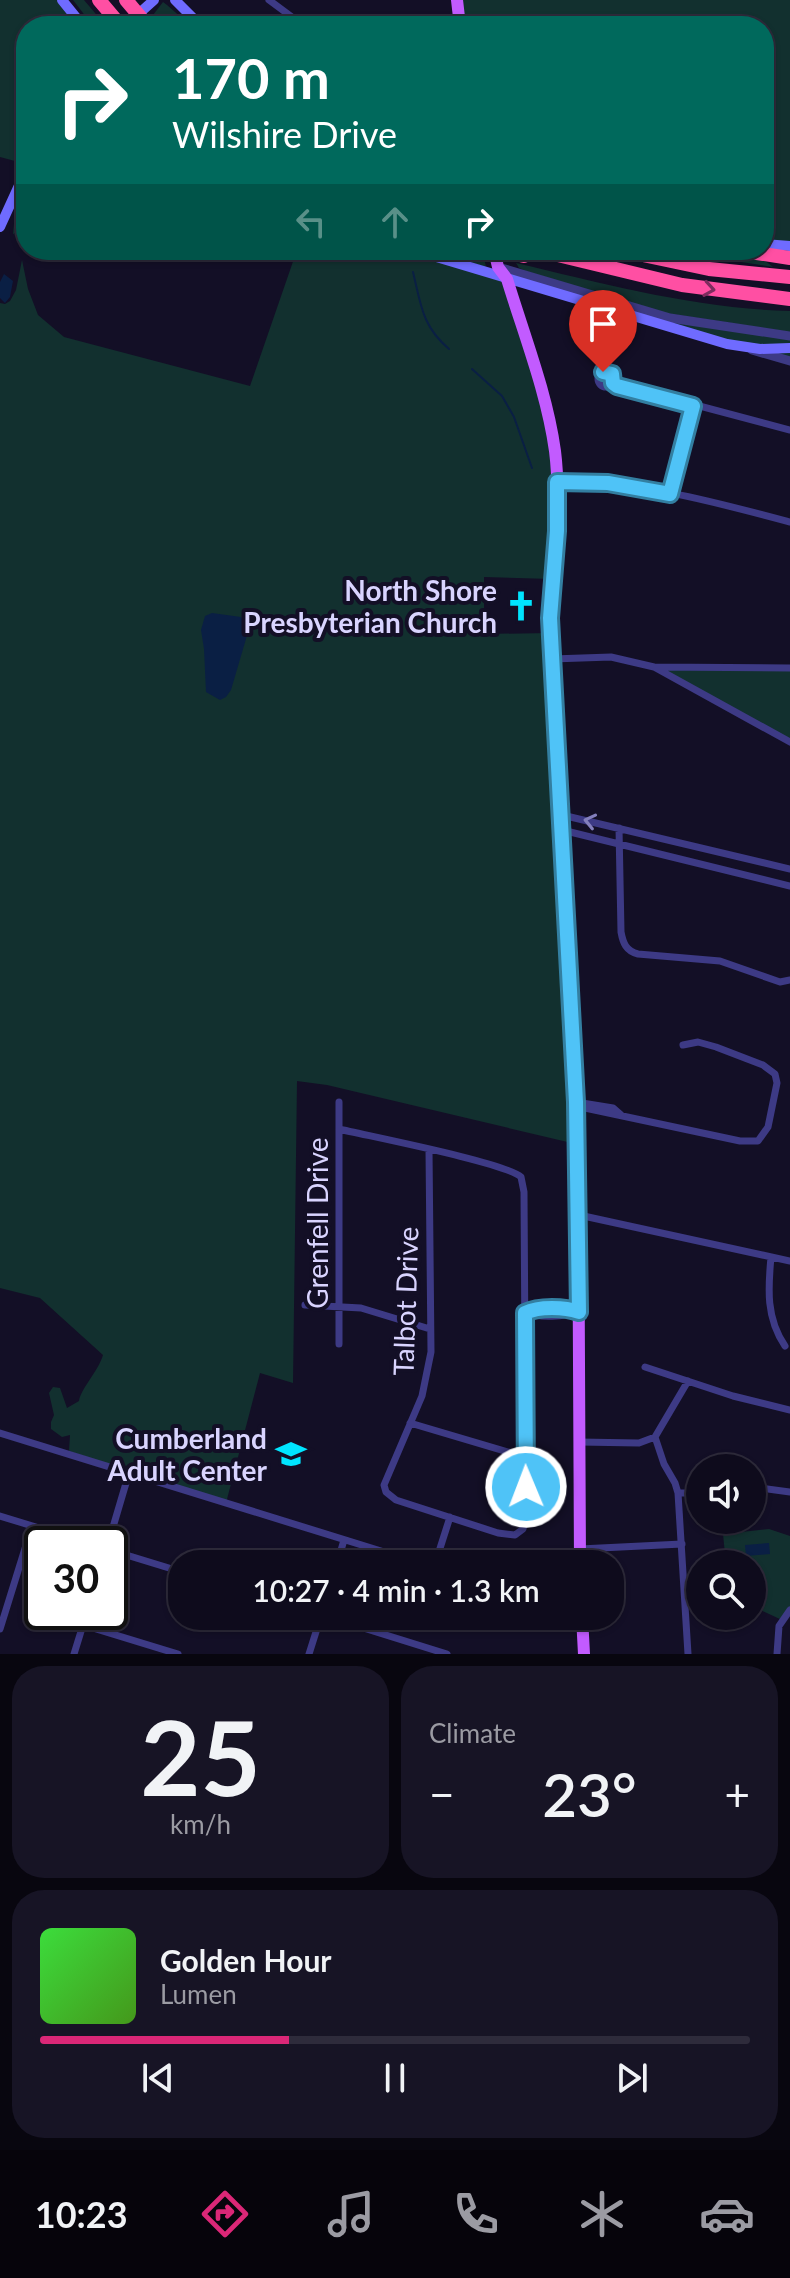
<!DOCTYPE html>
<meta charset="utf-8">
<style>
:root{--surface:#0e0b1c;--page:#171425;--text:#f1f3f6;--muted:#9b9ba3;--line:#2e2b3b;--accent:#db2777}
body{margin:0;font-family:Lato,sans-serif;background:var(--page);color:var(--text);height:100vh;display:flex;flex-direction:column;font-size:30px;white-space:nowrap}
*{box-sizing:border-box;margin:0}
p{font-size:26px;color:var(--muted)}
.icon{flex:none;width:44px;height:44px;fill:none;stroke:currentColor;stroke-width:2;stroke-linecap:round;stroke-linejoin:round}
.map{position:relative;height:1654px;overflow:hidden}
.sheet{display:flex;flex-direction:column;gap:12px;padding:12px;background:#08060f;flex:1}
.sheet>*{flex:none}
.guide{position:absolute;left:16px;top:16px;width:758px;height:244px;border-radius:32px;box-shadow:0 2px 6px #0004,0 0 0 2px var(--line);background:#00695c;color:#fff;overflow:hidden}
.tools{position:absolute;left:686px;top:1454px;display:grid;gap:16px}
.tools a{display:grid;place-items:center;width:80px;height:80px;border-radius:50%;background:var(--surface);box-shadow:0 2px 6px #0004,0 0 0 2px var(--line);font-size:40px}
.speed{position:absolute;left:24px;top:1526px;display:flex;gap:16px;font-size:40px;font-weight:700;text-align:center}
.speed>*{display:grid;place-content:center;width:104px;height:104px;border-radius:50%;background:var(--surface);box-shadow:0 2px 6px #0004,0 0 0 2px var(--line);line-height:1}
.speed .limit{border:4px solid #111;border-radius:12px;background:#fff;color:#111}
.pin{position:absolute;display:grid;place-items:center;width:68px;height:68px;color:#fff;margin:-82px -34px;border-radius:50% 50% 50% 0;rotate:-45deg;box-shadow:0 0 8px #0007}
.pin .icon{rotate:45deg}
.me{position:absolute;width:88px;margin:-44px;rotate:359deg;stroke-linejoin:round;filter:drop-shadow(0 0 6px #0008)}
.turn{display:flex;align-items:center;gap:28px;height:168px;padding:0 24px;font-size:36px}
.turn .icon{width:104px;height:104px;stroke-width:2.5}
.turn b{display:block;font-size:56px;line-height:68px}
.lanes{display:flex;align-items:center;height:76px;padding:0 24px;background:#0003;justify-content:center;gap:40px;direction:ltr}
.lanes .off{opacity:.35}
.big{font-size:60px;font-weight:600;line-height:1.1}
.sheet .card{flex:1;display:flex;flex-direction:column;justify-content:center;gap:12px;min-width:0;padding:0 28px;border-radius:32px;background:var(--page)}
.sheet .dial{align-items:center;gap:0}
.dial b{font-size:104px;line-height:1}
.song{display:flex;align-items:center;gap:24px}
.cover{width:96px;height:96px;border-radius:12px;background:linear-gradient(135deg,hsl(120 70% 55%),hsl(100 70% 35%))}
.played{height:8px;border-radius:4px;background:linear-gradient(90deg,var(--accent) 35%,var(--line) 35%)}
.keys{display:flex;justify-content:space-around;direction:ltr}
.heat{display:flex;justify-content:space-between;align-items:center;font-size:44px;direction:ltr}
.sheet .tiles{flex:1;display:grid;gap:12px;grid-template-columns:1fr 1fr}
.card:last-child{grid-column:span 2}
.trip{position:absolute;left:168px;top:1550px;width:456px;height:80px;border-radius:32px;background:var(--surface);box-shadow:0 2px 6px #0004,0 0 0 2px var(--line);font-weight:600;line-height:80px;text-align:center}
.tabs{display:flex;height:128px;justify-content:space-around;align-items:center;background:#06040b;color:var(--muted)}
.tabs .icon{width:56px;height:56px}
.tabs .selected{color:var(--accent)}
.tabs b{font-size:36px;color:var(--text)}
.map>svg:first-child{display:block}
.green{fill:#12302f}
.water{fill:#0a1f44}
.lines{fill:none;stroke-linecap:round;stroke-linejoin:round}
.stream{stroke:#0a1f44;stroke-width:2}
.minor{stroke:#3d3a85;stroke-width:7}
.tertiary{stroke:#3d3a85;stroke-width:9}
.secondary{stroke:#6f6bff;stroke-width:10}
.primary{stroke:#c25bff;stroke-width:12}
.motorway{stroke:#ff4fa3;stroke-width:14}
.motorway-bridge{stroke:#ff4fa3;stroke-width:14}
.oneway{stroke:#7d2c5e}
.oneway2{stroke:#837fbc}
.route-casing{stroke:#337fa1;stroke-width:20}
.route{stroke:#4fc3f7;stroke-width:14}
.labels{text-anchor:middle;dominant-baseline:central;stroke-width:8;stroke-linejoin:round;paint-order:stroke}
.poi-label{font-size:28px;font-weight:bold;fill:#d9d4ff;stroke:#130f26;text-anchor:end}
.street-label{font-size:28px;fill:#d9d4ff;stroke:#130f26}
</style>
<div class="map">
<svg width="790" height="1654" viewBox="0 0 790 1654">
<rect width="100%" height="100%" fill="#130f26"/>
<path class="green" d="M0 0H62L83 26H26V164L0 157Z
M73 0H84L106 26H93Z
M455 0H790V244L764 242V26H458Z
M163 2 167 5 191 26H163L153 15Z
M26 197V228L13 234 15 213Z
M297 250H413L507 279 555 449 552 579 484 577V634L551 633 576 1144 327 1085 297 1081 293 1383 260 1373 226 1503 69 1451 70 1435 62 1437 51 1429V1422L54 1415 49 1393 53 1387 60 1388 67 1408 79 1401C81 1388 98 1372 103 1355L40 1298 0 1288V303L5 304 10 301 16 290 22 260 28 289 38 315 64 337 250 386Z
M430 250H473L483 253 486 267Z
M662 250C694 250 748 245 773 267Z
M516 263C605 284 698 309 790 311V332L659 312 526 271 519 268Z
M670 318 790 336V361L667 327Z
M654 667 790 668V742Z
M769 1529 790 1536V1610L782 1620 752 1606V1564H726L723 1534Z"/>
<path class="water" d="M4 274 13 281 10 297 5 303 0 298V282Z
M212 613 241 617 248 632 231 690 226 697 220 700 206 692 204 649 201 630 205 616Z
M769 1543 770 1554 746 1556 745 1545Z"/>
<g class="lines">
<path class="stream" d="M413 272C421 305 422 326 449 349
M472 369 502 396 514 417 532 468"/>
<path class="minor" d="M269 0 304 26
M391 18 392 26
M598 379a8 8 0 1 1 16 0a8 8 0 1 1-16 0Z
M613 383 790 430
M557 482C635 480 715 502 790 522
M670 494 693 406
M552 659 611 657 654 667
M790 668 654 667 790 742
M562 815 790 869
M619 828 621 932C623 943 626 951 638 954L720 961 780 982 790 980
M562 830 790 886
M621 1115 613 1108 576 1102 585 1108 740 1141H758L768 1127 777 1083 775 1074 763 1065 716 1047 698 1042 683 1045
M339 1129C368 1136 507 1163 521 1177L524 1192 526 1517 523 1529 515 1535 498 1533 396 1500 386 1492 384 1485 422 1396 431 1352 429 1150
M579 1215 790 1261
M771 1257C768 1289 766 1318 785 1346
M305 1305 361 1308 430 1329
M532 1309H571L579 1312C564 1317 540 1318 525 1313Z
M339 1344V1102
M645 1367 733 1396 790 1410
M410 1423 525 1457
M0 1433 423 1564
M655 1437 664 1464 675 1483 678 1493 688 1654
M579 1442 639 1443 655 1437 688 1381
M752 1487 790 1492
M678 1493H700
M0 1516 91 1544
M108 1544 129 1473
M580 1549 682 1544
M110 1550 182 1572
M337 1564 344 1540
M435 1564 450 1517
M325 1616 447 1654
M83 1625 178 1654
M0 1629 32 1526
M74 1654 87 1612
M309 1654 321 1616
M777 1654 779 1626 790 1610"/>
<path class="tertiary" d="M498 267 670 318 790 336
M752 350 790 361"/>
<path class="secondary" d="M62 0 83 26
M175 0 201 26
M125 26 154 0
M0 227 26 170
M764 244 790 246
M413 250 727 344 760 349 790 348"/>
<path class="primary" d="M457 0 460 26
M494 250 498 267 507 279C524 335 547 393 555 451 562 507 552 562 550 618L578 1162 580 1564
M582 1616 584 1654"/>
<path class="motorway" d="M99 0 121 26
M537 250 682 285 790 299
M619 250 709 269 790 277
M737 250 790 258"/>
<path class="motorway-bridge" d="M126 0 148 26
M500 250 524 256"/>
</g>
<defs><path id="oneway-chevron" d="M-2-3.5L2.5 0L-2 3.5" fill="none" stroke-width="1.6" stroke-linecap="round" stroke-linejoin="round" transform="scale(2)"/></defs>
<use class="oneway" href="#oneway-chevron" transform="translate(709 289) rotate(9)"/>
<use class="oneway2" href="#oneway-chevron" transform="translate(590 821) rotate(-167)"/>
<g class="lines">
<g class="route-casing">
<path id="route" d="M526 1487 525 1313C539 1306 565 1307 579 1312L576 1102 550 618 557 531V482L608 483 670 494 693 406 617 386 613 383 612 374 603 372"/>
</g>
<use href="#route" class="route"/>
</g>
<defs>
<g id="church-bare" transform="scale(2.4)"><path d="M-1.2-6h2.4v3.5h3.3v2.4h-3.3V6h-2.4V-.1h-3.3v-2.4h3.3Z" fill="#00e5ff" stroke="#130f26" stroke-width="2.5" paint-order="stroke"/></g>
<g id="school-bare" transform="scale(2.4)"><path d="M0-5L7-2L0 1L-7-2ZM-4 1L0 2.5L4 1V4Q0 6-4 4Z" fill="#00e5ff" stroke="#130f26" stroke-width="2.5" paint-order="stroke"/></g>
</defs>
<g fill-rule="evenodd">
<use href="#church-bare" x="521" y="606"/>
<use href="#school-bare" x="291" y="1454"/>
</g>
<g class="labels">
<g class="poi-label">
<text x="497" y="590">North Shore<tspan x="497" dy="32">Presbyterian Church</tspan></text>
<text x="267" y="1438">Cumberland<tspan x="267" dy="32">Adult Center</tspan></text>
</g>
<g class="street-label">
<text transform="translate(317 1223) rotate(-90)">Grenfell Drive</text>
<text transform="translate(405 1301) rotate(-88)">Talbot Drive</text>
</g>
</g>
</svg>
<div class="tools">
<a><svg class="icon" aria-label="sound" viewBox="0 0 24 24"><path d="M4 9h4l5-4v14l-5-4H4zM17 9q2 3 0 6"/></svg></a>
<a><svg class="icon" aria-label="search" viewBox="0 0 24 24"><circle cx="10" cy="10" r="6"/><path d="M15 15l6 6"/></svg></a>
</div>
<div class="speed"><div class="limit">30</div></div>
<div class="pin" style="left:603px;top:372px;background:#d93025"><svg class="icon" aria-label="arrive" viewBox="0 0 24 24"><path d="M6 21V4h12l-3 4 3 4H6"/></svg></div>
<svg class="me" style="left:526px;top:1487px" viewBox="-20 -20 40 40"><circle r="17" fill="#4fc3f7" stroke="#fff" stroke-width="3"/><path d="M0-11L8 9 0 5-8 9z" fill="#fff"/></svg>
<div class="trip">10:27 · 4 min · 1.3 km</div>
<div class="guide">
<div class="turn"><svg class="icon" aria-label="right" viewBox="0 0 24 24"><path d="M7 20v-9h11M14 6l5 5-5 5"/></svg><div><b>170 m</b>Wilshire Drive</div></div>
<div class="lanes"><svg class="icon off" aria-label="left" viewBox="0 0 24 24"><path d="M17 20v-9H6M10 6l-5 5 5 5"/></svg><svg class="icon off" aria-label="ahead" viewBox="0 0 24 24"><path d="M12 20V5M6 11l6-6 6 6"/></svg><svg class="icon" aria-label="right" viewBox="0 0 24 24"><path d="M7 20v-9h11M14 6l5 5-5 5"/></svg></div>
</div>
</div>
<section class="sheet">
<div class="tiles">
<div class="card dial"><b>25</b><p>km/h</p></div>
<div class="card"><p>Climate</p>
<div class="heat"><a>−</a><b class="big">23°</b><a>+</a></div>
</div>
<div class="card">
<div class="song"><i class="cover"></i><div><b>Golden Hour</b><p>Lumen</p></div></div>
<div class="played"></div>
<div class="keys"><svg class="icon" aria-label="previous" viewBox="0 0 24 24"><path d="M18 5L8 12l10 7zM5 5v14"/></svg><svg class="icon" aria-label="pause" viewBox="0 0 24 24"><path d="M8 5v14M16 5v14"/></svg><svg class="icon" aria-label="next" viewBox="0 0 24 24"><path d="M6 5l10 7-10 7zM19 5v14"/></svg></div>
</div>
</div>
</section>
<nav class="tabs">
<b>10:23</b>
<svg class="icon selected" aria-label="directions" viewBox="0 0 24 24"><path d="M12 3l9 9-9 9-9-9zM9 14v-3h6M13 9l2 2-2 2"/></svg>
<svg class="icon" aria-label="music" viewBox="0 0 24 24"><path d="M9 18V5l10-2v13"/><circle cx="6" cy="18" r="3"/><circle cx="16" cy="16" r="3"/></svg>
<svg class="icon" aria-label="phone" viewBox="0 0 24 24"><path d="M5 4h4l2 5-3 2q2 4 5 5l2-3 5 2v4C11 20 4 13 5 4z"/></svg>
<svg class="icon" aria-label="climate" viewBox="0 0 24 24"><path d="M12 3v18M4 7l16 10M4 17L20 7"/></svg>
<svg class="icon" aria-label="car" viewBox="0 0 24 24"><path d="M5 17H2v-5l4-1 3-4h7l3 4 3 1v5h-3M9 17h6M6 11h13"/><circle cx="7" cy="17" r="2"/><circle cx="17" cy="17" r="2"/></svg>
</nav>
